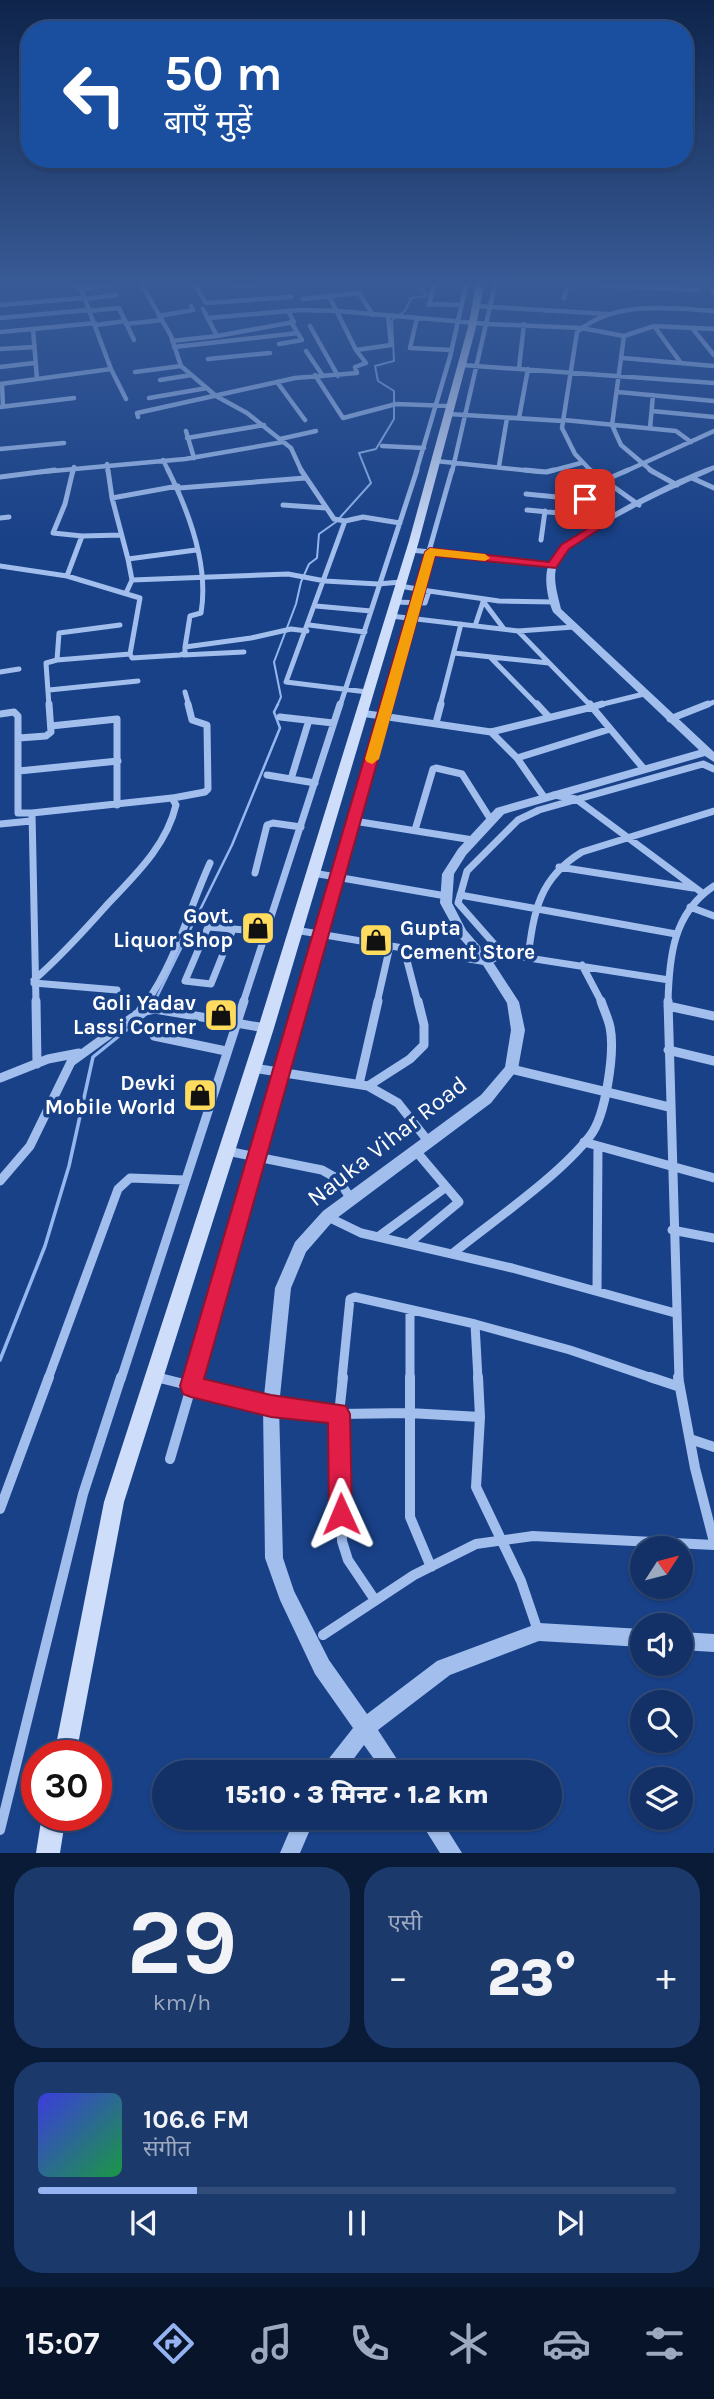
<!DOCTYPE html>
<html lang="hi">
<meta charset="utf-8">
<style>
:root{--surface:#133166;--page:#1c396c;--text:#f1f3f6;--muted:#9da9bf;--line:#324c7a;--accent:#95b2f1}
body{margin:0;font-family:Karla,"Noto Sans Devanagari",sans-serif;background:var(--page);color:var(--text);height:100vh;display:flex;flex-direction:column;font-size:26px;white-space:nowrap}
*{box-sizing:border-box;margin:0}
p{font-size:23px;color:var(--muted)}
.icon{flex:none;width:38px;height:38px;fill:none;stroke:currentColor;stroke-width:2;stroke-linecap:round;stroke-linejoin:round}
.map{position:relative;height:1853px;overflow:hidden}
.side{display:flex;flex-direction:column;gap:14px;padding:14px;background:#0a1b38;flex:1}
.side>*{flex:none}
.guide{position:absolute;left:21px;top:21px;width:672px;height:147px;border-radius:28px;box-shadow:0 2px 5px #0004,0 0 0 2px var(--line);background:#1a4fa0;color:#fff;overflow:hidden}
.needle{width:46px;rotate:54deg}
.tools{position:absolute;left:630px;top:1536px;display:grid;gap:14px}
.tools a{display:grid;place-items:center;width:63px;height:63px;border-radius:50%;background:var(--surface);box-shadow:0 2px 5px #0004,0 0 0 2px var(--line);font-size:35px}
.speed{position:absolute;left:21px;top:1740px;display:flex;gap:14px;font-size:35px;font-weight:700;text-align:center}
.speed>*{display:grid;place-content:center;width:91px;height:91px;border-radius:50%;background:var(--surface);box-shadow:0 2px 5px #0004,0 0 0 2px var(--line);line-height:1}
.speed .limit{border:10px solid #d22;background:#fff;color:#111}
.pin{position:absolute;display:grid;place-items:center;width:60px;height:60px;color:#fff;margin:-30px;border-radius:14px;box-shadow:0 4px 10px #0006}
.me{position:absolute;width:77px;margin:-38px;rotate:359deg;stroke-linejoin:round;filter:drop-shadow(0 0 5px #0008)}
.turn{display:flex;align-items:center;gap:24px;height:147px;padding:0 28px;font-size:32px}
.turn .icon{width:91px;height:91px;stroke-width:2.5}
.turn b{display:block;font-size:49px;line-height:60px}
.big{font-size:52px;font-weight:800;line-height:1.1}
.side .card{flex:1;display:flex;flex-direction:column;justify-content:center;gap:10px;min-width:0;padding:0 24px;border-radius:28px;background:var(--page)}
.side .dial{align-items:center;gap:0}
.dial b{font-size:91px;line-height:1}
.song{display:flex;align-items:center;gap:21px}
.cover{width:84px;height:84px;border-radius:10px;background:linear-gradient(135deg,hsl(240 70% 55%),hsl(140 70% 35%))}
.played{height:7px;border-radius:4px;background:linear-gradient(90deg,var(--accent) 25%,var(--line) 25%)}
.keys{display:flex;justify-content:space-around;direction:ltr}
.heat{display:flex;justify-content:space-between;align-items:center;font-size:38px;direction:ltr}
.side .tiles{flex:1;display:grid;gap:14px;grid-template-columns:1fr 1fr}
.card:last-child{grid-column:span 2}
.trip{position:absolute;left:152px;top:1760px;width:410px;height:70px;border-radius:35px;background:var(--surface);box-shadow:0 2px 5px #0004,0 0 0 2px var(--line);font-weight:800;line-height:70px;text-align:center}
.tab-bar{display:flex;height:112px;justify-content:space-around;align-items:center;background:#081429;color:var(--muted)}
.tab-bar .icon{width:49px;height:49px}
.tab-bar .selected{color:var(--accent)}
.tab-bar b{font-size:32px;color:var(--text)}
.map>svg:first-child{display:block}
.lines{fill:none;stroke-linecap:round;stroke-linejoin:round}
.stream-far2{stroke:#94b7ef;stroke-width:2}
.stream-far1{stroke:#94b7ef;stroke-width:2.5}
.stream{stroke:#94b7ef;stroke-width:3.5}
.minor-far4{stroke:#a1beed;stroke-width:4.5}
.minor-far3{stroke:#a1beed;stroke-width:5}
.minor-far2{stroke:#a1beed;stroke-width:7}
.minor-far1{stroke:#a1beed;stroke-width:9}
.minor{stroke:#a1beed;stroke-width:10}
.tertiary{fill:#a1beed;fill-rule:evenodd}
.secondary{fill:#ceddf9;fill-rule:evenodd}
.route{fill:#e11d48;stroke:#92132f;stroke-width:2}
.slow{fill:#f59e0b}
.labels{text-anchor:middle;dominant-baseline:central;stroke-width:7;stroke-linejoin:round;paint-order:stroke}
.poi-label{font-size:21px;font-weight:bold;fill:#fff;stroke:#194188;text-anchor:end}
.near-street-label{font-size:24px;fill:#fff;stroke:#194188}
</style>
<div class="map">
<svg width="714" height="1853" viewBox="0 0 714 1853">
<rect width="100%" height="100%" fill="#194188"/>
<g class="lines">
<path class="stream-far2" d="M277 706 281 697 274 662 296 604 301 582 309 564 317 558 319 534 336 522 371 483 359 453 376 449 394 419V391L378 381 375 366 394 361 392 320 405 311 411 298 427 296 419 285"/>
<path class="stream-far1" d="M154 1003 232 845 280 728 274 712 278 704"/>
<path class="stream" d="M152 1007 155 1001
M0 1360 45 1246 69 1166 93 1057 146 1014"/>
<path class="minor-far4" d="M142 285 171 336 181 366 216 396 247 413 291 448 302 472
M195 285 206 303 291 297
M232 285H258
M598 285 699 290
M81 289 109 285
M564 298 568 285
M85 299 116 295
M303 299 359 293 373 315
M430 304 462 305
M0 305 84 298
M429 305 434 285
M476 306 608 314
M203 309 217 336 294 322 288 311
M88 311 119 308 134 340
M159 316 193 310 191 306
M0 318 88 310
M208 318 300 310 338 311 488 324 581 328 624 336 654 326 714 329
M417 318 410 348 452 350
M126 324 162 320
M96 325 125 321
M310 326 338 376
M654 326 681 363
M692 328 714 355
M0 332 33 329
M624 336 612 425 621 445 653 472
M172 341 217 336
M279 344 302 340 291 322
M174 347 298 333
M0 349 33 347
M356 350 391 345 388 316
M306 351 323 376
M623 358 714 366
M208 359 270 353
M462 365 714 383
M0 367 34 363
M519 368 524 324
M111 369 126 399
M135 372 181 366
M315 375 343 418 396 404 451 406
M37 379 33 329 95 323
M160 380 191 375
M277 382 305 420
M0 384 111 369 81 289 75 286
M2 384 3 407
M618 392 714 401
M149 398 207 388
M0 407 74 398
M652 411 714 417
M449 414 563 421
M138 417 137 413 295 378 357 373 355 367 366 363 356 350 329 296
M519 418 528 369
M564 420 676 431 691 442
M650 428 653 395
M186 431 194 458
M187 438 264 425
M280 439 316 431
M382 446 424 448
M0 449 64 443
M163 460 169 472
M436 461 542 472
M107 464 108 472
M499 466 507 418
M41 472 185 459 283 442
M73 472 74 467
M416 472 450 357 466 285
M452 472 495 285
M547 472 581 463
M592 472 575 454 562 428 577 332C615 300 668 308 714 311
M624 472 714 431"/>
<path class="minor-far3" d="M108 470 112 498
M168 470C189 512 209 566 201 613L190 616 185 647
M301 470 334 519 345 521 286 682 367 692
M525 470 546 472 554 470
M590 470 639 505
M650 470 677 485
M0 477 55 470
M692 478 714 488
M603 481 628 470
M179 488 305 478
M526 494 588 500 592 516 607 521
M283 505 326 508
M527 510 592 516
M0 518 9 517
M345 521 363 517 400 523
M82 536 121 535
M541 540 545 511
M411 550 552 565
M128 559 112 498 178 486
M0 566 67 576 140 598 130 654
M67 576 82 536 53 533 65 504 73 470
M132 580 288 574 325 581 378 584 401 582
M429 591 499 601 555 602
M126 593 132 580 128 559 196 550
M483 601 504 629
M395 602 425 603 429 591 400 586
M316 606 371 611
M391 616 518 631 574 627
M309 625 365 632
M475 626 484 599
M518 631 591 706
M454 653 549 663
M183 655 244 652
M491 658 538 706
M57 660 130 654 132 658 180 655 185 653V647L251 638 291 629 307 631
M0 672 19 669
M49 690 138 681
M185 692 189 706
M49 706 46 663 57 660 59 633 120 625
M340 706 417 470
M385 706 452 470
M440 706 461 624
M595 706 644 694
M703 706 714 702"/>
<path class="minor-far2" d="M537 704 549 717
M602 704 592 707 644 769
M361 713 491 732 592 707 590 704
M0 714 14 712 18 716V813H32L36 1003
M280 717 333 723
M670 719 708 704
M436 723 441 704
M51 726 117 719V805
M491 732 517 758 544 797
M19 738 46 736 51 732 49 704
M517 758 610 729
M19 771 118 761
M267 775 315 783
M291 779 309 720
M554 795 576 799 701 892
M173 798 205 792 208 789 207 725 192 720 188 704
M32 813 172 798 176 805C166 847 134 876 106 906 83 932 60 957 34 980
M354 821 473 840
M0 824 31 821
M415 830 433 769 436 768 462 774 491 820
M559 867 693 888
M255 873 267 825 273 823 301 827
M313 873 446 896
M460 895 676 934
M690 907 714 916
M208 927 233 929 211 984 185 981Z
M233 929 266 932
M295 930 487 962 503 954
M404 949 418 1003
M528 957C534 911 539 878 582 852L714 811
M582 965 602 1003
M669 980 503 954 458 903 467 871 518 820 539 810 703 764 714 769
M34 983 117 990
M146 1003C176 961 189 909 210 863
M243 1003 340 704
M300 1003 386 704
M377 1003 390 946
M668 1003C669 957 673 913 714 886"/>
<path class="minor-far1" d="M36 1001 37 1064
M668 1001 679 1379
M668 1006 714 1016
M140 1011 147 1001
M154 1036 226 1051
M668 1050 714 1061
M253 1068 368 1086 398 1103 428 1141
M511 1069 669 1107
M0 1078 48 1059 79 1053
M359 1084 378 1001
M368 1086 410 1059 424 1045V1025L418 1001
M584 1142 714 1178
M227 1151 322 1170 338 1179 351 1199
M0 1181 30 1146 71 1062 140 1012 155 1009 265 1028
M328 1217 361 1233 512 1268 675 1313
M672 1230 714 1238
M378 1237 446 1187
M408 1244 459 1202 415 1150
M452 1254C494 1220 558 1177 590 1136 606 1116 615 1051 610 1027 608 1018 604 1010 601 1001
M597 1291 598 1146
M410 1310V1379
M156 1377 162 1379
M48 1379 118 1189 130 1178 184 1180
M121 1379 244 1001
M193 1379 301 1001
M342 1379 350 1299 355 1297 475 1324
M478 1379 475 1324 570 1350 655 1379"/>
<path class="minor" d="M156 1377 271 1406 339 1414 409 1413 480 1417
M343 1377 339 1414 342 1541 348 1560 375 1600
M410 1377V1517L431 1567
M478 1377 480 1417 476 1487 521 1581 538 1631
M650 1377 680 1387
M678 1377 695 1468 714 1542
M690 1439 714 1447
M170 1459 194 1377
M0 1509 49 1377
M323 1635 414 1575 476 1544 533 1536 714 1545
M0 1830 83 1494 121 1377"/>
<path class="tertiary" d="M710 285H714V295L711 293Z
M714 465V470C679 487 572 531 557 566 552 578 558 596 561 609L714 752V762L705 756 504 814 466 855 454 874 452 903 466 930 491 959 519 1002 525 1030 518 1069 491 1103 333 1221 306 1252 291 1288 279 1406 283 1558 294 1591 329 1660 367 1714 437 1661 539 1623 642 1629V1647L539 1641 450 1675 378 1730 406 1773H384L364 1745 343 1773H320L323 1766 353 1728 315 1674 280 1600 265 1558 263 1406 275 1288 295 1242 323 1211 481 1095 505 1067 511 1030 507 1003 483 965 458 936 440 903 442 874 458 849 496 808 699 750 553 612C548 600 543 577 549 564 566 531 677 478 714 465Z
M681 1632 714 1634V1652L681 1650Z
M295 1818H315L300 1853H280Z
M418 1818H440L462 1853H440Z"/>
<path class="secondary" d="M476 285H484L476 327 419 541 274 1028 124 1502 76 1755H54L104 1502 258 1028 409 541 468 327Z
M42 1815H66L60 1853H36Z"/>
</g>
<linearGradient id="sky" x2="0" y2="1"><stop stop-color="#0e244b"/><stop offset="0.52" stop-color="#385a96"/><stop offset="1" stop-color="#385a96" stop-opacity="0"/></linearGradient>
<rect width="714" height="545" fill="url(#sky)"/>
<path class="route" d="M585 496 596 502 597 514 612 521 569 549 556 568 435 556 204 1379 271 1395 346 1406 350 1414 352 1514 349 1522 341 1525 332 1522 329 1514 328 1423 271 1417 191 1397 183 1394 180 1386 425 552 430 548 549 562 561 545 598 522 586 516 585 503 579 499Z"/>
<path class="slow" d="M430 548 485 554 490 558 485 561 435 556 379 759 372 764 367 762 365 759 425 552Z"/>
<defs>
<g id="shop-square" transform="scale(1.75)"><rect x="-9" y="-9" width="18" height="18" rx="4" fill="#ffdc5d" stroke="#194188"/><path d="M-5-2.5h2.3a2.7 3.5 0 0 1 5.4 0H5L5.5 6h-11ZM-1.5-2.5h3a1.5 2.3 0 0 0-3 0Z" fill="#111"/></g>
</defs>
<g fill-rule="evenodd">
<use href="#shop-square" x="258" y="928"/>
<use href="#shop-square" x="376" y="940"/>
<use href="#shop-square" x="221" y="1015"/>
<use href="#shop-square" x="200" y="1095"/>
</g>
<g class="labels">
<g class="poi-label">
<text x="233" y="916">Govt.<tspan x="233" dy="24">Liquor Shop</tspan></text>
<text x="400" y="928" text-anchor="start">Gupta<tspan x="400" dy="24">Cement Store</tspan></text>
<text x="196" y="1003">Goli Yadav<tspan x="196" dy="24">Lassi Corner</tspan></text>
<text x="176" y="1083">Devki<tspan x="176" dy="24">Mobile World</tspan></text>
</g>
<g class="near-street-label">
<text transform="translate(387 1141) rotate(-38)">Nauka Vihar Road</text>
</g>
</g>
</svg>
<div class="tools">
<a><svg class="needle" viewBox="-14 -14 28 28"><path d="M0-13l5 13h-10z" fill="#e53935"/><path d="M0 13l5-13h-10z" fill="#9da9bf"/></svg></a>
<a><svg class="icon" aria-label="sound" viewBox="0 0 24 24"><path d="M4 9h4l5-4v14l-5-4H4zM17 9q2 3 0 6"/></svg></a>
<a><svg class="icon" aria-label="search" viewBox="0 0 24 24"><circle cx="10" cy="10" r="6"/><path d="M15 15l6 6"/></svg></a>
<a><svg class="icon" aria-label="layers" viewBox="0 0 24 24"><path d="M12 4l9 5-9 5-9-5zM3 14l9 5 9-5"/></svg></a>
</div>
<div class="speed"><div class="limit">30</div></div>
<div class="pin" style="left:585px;top:499px;background:#d93025"><svg class="icon" aria-label="arrive" viewBox="0 0 24 24"><path d="M6 21V4h12l-3 4 3 4H6"/></svg></div>
<svg class="me" style="left:341px;top:1514px" viewBox="-20 -20 40 40"><path d="M0-17L14 15 0 8-14 15z" fill="#e11d48" stroke="#fff" stroke-width="4"/></svg>
<div class="trip">15:10 · 3 मिनट · 1.2 km</div>
<div class="guide">
<div class="turn"><svg class="icon" aria-label="left" viewBox="0 0 24 24"><path d="M17 20v-9H6M10 6l-5 5 5 5"/></svg><div><b>50 m</b>बाएँ मुड़ें</div></div>
</div>
</div>
<section class="side">
<div class="tiles">
<div class="card dial"><b>29</b><p>km/h</p></div>
<div class="card"><p>एसी</p>
<div class="heat"><a>−</a><b class="big">23°</b><a>+</a></div>
</div>
<div class="card">
<div class="song"><i class="cover"></i><div><b>106.6 FM</b><p>संगीत</p></div></div>
<div class="played"></div>
<div class="keys"><svg class="icon" aria-label="previous" viewBox="0 0 24 24"><path d="M18 5L8 12l10 7zM5 5v14"/></svg><svg class="icon" aria-label="pause" viewBox="0 0 24 24"><path d="M8 5v14M16 5v14"/></svg><svg class="icon" aria-label="next" viewBox="0 0 24 24"><path d="M6 5l10 7-10 7zM19 5v14"/></svg></div>
</div>
</div>
</section>
<nav class="tab-bar">
<b>15:07</b>
<svg class="icon selected" aria-label="directions" viewBox="0 0 24 24"><path d="M12 3l9 9-9 9-9-9zM9 14v-3h6M13 9l2 2-2 2"/></svg>
<svg class="icon" aria-label="music" viewBox="0 0 24 24"><path d="M9 18V5l10-2v13"/><circle cx="6" cy="18" r="3"/><circle cx="16" cy="16" r="3"/></svg>
<svg class="icon" aria-label="phone" viewBox="0 0 24 24"><path d="M5 4h4l2 5-3 2q2 4 5 5l2-3 5 2v4C11 20 4 13 5 4z"/></svg>
<svg class="icon" aria-label="climate" viewBox="0 0 24 24"><path d="M12 3v18M4 7l16 10M4 17L20 7"/></svg>
<svg class="icon" aria-label="car" viewBox="0 0 24 24"><path d="M5 17H2v-5l4-1 3-4h7l3 4 3 1v5h-3M9 17h6M6 11h13"/><circle cx="7" cy="17" r="2"/><circle cx="17" cy="17" r="2"/></svg>
<svg class="icon" aria-label="filters" viewBox="0 0 24 24"><path d="M4 7h16M4 17h16"/><circle cx="9" cy="7" r="2"/><circle cx="15" cy="17" r="2"/></svg>
</nav>
